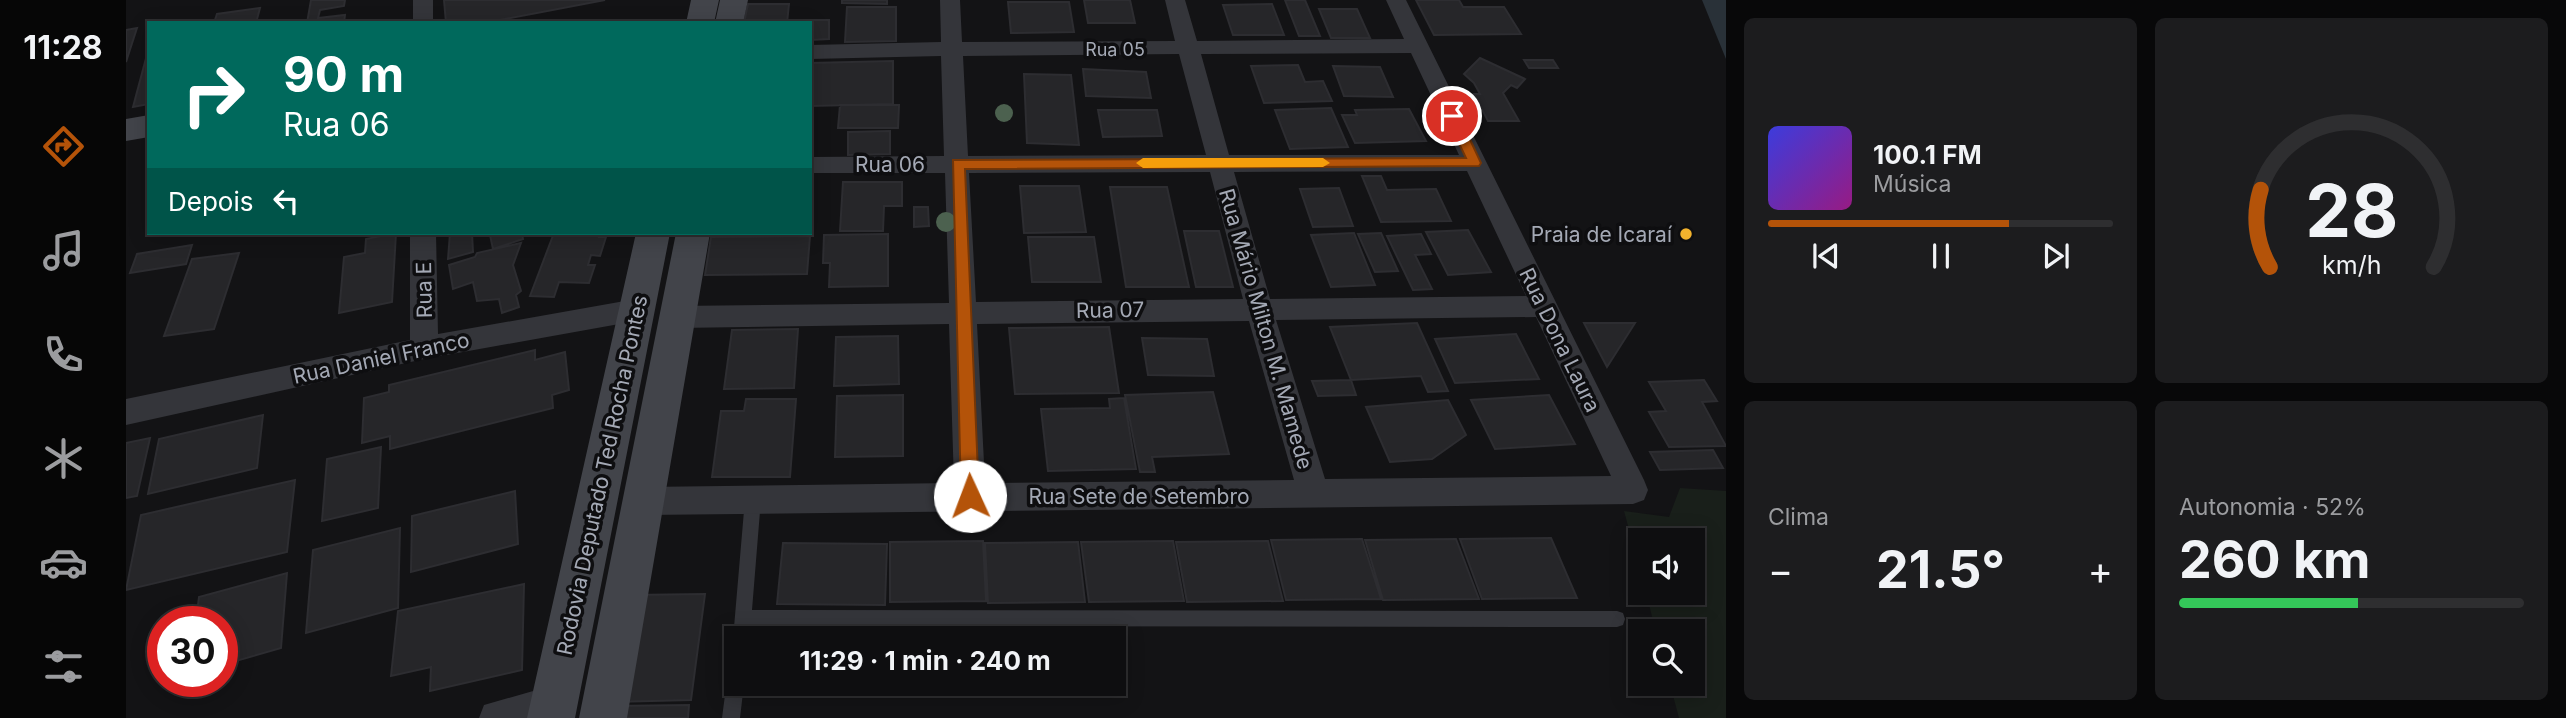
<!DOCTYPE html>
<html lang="pt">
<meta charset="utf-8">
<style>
:root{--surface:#0e0e10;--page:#1c1c1e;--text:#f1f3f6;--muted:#9b9c9f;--line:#2e2e30;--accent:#b45309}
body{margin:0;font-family:Inter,sans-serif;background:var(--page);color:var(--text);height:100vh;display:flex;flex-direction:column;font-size:26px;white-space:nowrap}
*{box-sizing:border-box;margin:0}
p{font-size:23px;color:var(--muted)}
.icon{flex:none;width:38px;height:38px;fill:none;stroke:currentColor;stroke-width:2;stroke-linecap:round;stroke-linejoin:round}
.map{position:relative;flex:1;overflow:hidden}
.drawer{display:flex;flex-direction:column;gap:18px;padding:18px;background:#080809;width:840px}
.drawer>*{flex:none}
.banner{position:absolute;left:21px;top:21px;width:665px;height:214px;border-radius:0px;box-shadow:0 4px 18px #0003,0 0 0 2px var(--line);background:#00695c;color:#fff;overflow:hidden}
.tools{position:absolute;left:1502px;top:528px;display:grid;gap:14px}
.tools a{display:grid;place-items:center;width:77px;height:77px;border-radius:0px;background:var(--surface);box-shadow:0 4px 18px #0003,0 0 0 2px var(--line);font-size:35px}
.speed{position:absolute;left:21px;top:606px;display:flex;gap:14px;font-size:35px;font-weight:700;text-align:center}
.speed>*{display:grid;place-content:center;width:91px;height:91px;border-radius:50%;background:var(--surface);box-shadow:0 4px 18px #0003,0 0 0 2px var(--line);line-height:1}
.speed .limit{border:10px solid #d22;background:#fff;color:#111}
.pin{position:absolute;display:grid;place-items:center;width:60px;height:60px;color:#fff;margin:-30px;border:4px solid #fff;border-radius:50%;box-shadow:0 2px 7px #0007}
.me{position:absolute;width:77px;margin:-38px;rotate:358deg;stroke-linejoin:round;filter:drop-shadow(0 0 5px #0008)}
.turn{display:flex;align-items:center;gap:24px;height:147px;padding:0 21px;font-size:32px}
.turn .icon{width:91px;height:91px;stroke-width:2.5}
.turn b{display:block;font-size:49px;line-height:60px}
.then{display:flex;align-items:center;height:66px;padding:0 21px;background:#0003;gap:14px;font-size:26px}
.big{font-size:52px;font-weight:700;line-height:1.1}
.drawer .tile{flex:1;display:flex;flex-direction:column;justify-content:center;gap:10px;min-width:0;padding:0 24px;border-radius:10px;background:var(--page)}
.drawer .dial{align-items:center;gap:0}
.dial svg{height:182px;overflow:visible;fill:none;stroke:var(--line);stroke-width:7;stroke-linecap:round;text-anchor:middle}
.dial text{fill:var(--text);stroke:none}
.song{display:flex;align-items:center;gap:21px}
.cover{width:84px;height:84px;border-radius:10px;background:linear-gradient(135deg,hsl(240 70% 55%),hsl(310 70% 35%))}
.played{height:7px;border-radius:4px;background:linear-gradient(90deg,var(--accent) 70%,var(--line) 70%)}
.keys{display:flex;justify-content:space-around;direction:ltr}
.heat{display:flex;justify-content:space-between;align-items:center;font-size:38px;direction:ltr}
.charge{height:10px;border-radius:5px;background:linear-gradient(90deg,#34c759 52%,var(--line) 0)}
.drawer .tiles{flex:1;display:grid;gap:18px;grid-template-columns:repeat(2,1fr)}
.trip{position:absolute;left:598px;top:626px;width:402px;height:70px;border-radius:0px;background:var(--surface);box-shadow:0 4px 18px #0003,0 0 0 2px var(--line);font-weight:700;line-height:70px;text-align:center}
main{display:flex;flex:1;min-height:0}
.tabs{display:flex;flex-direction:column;width:126px;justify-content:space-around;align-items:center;background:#060606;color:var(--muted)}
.tabs .icon{width:49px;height:49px}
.tabs .selected{color:var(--accent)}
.tabs b{font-size:32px;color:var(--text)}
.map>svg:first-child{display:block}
.green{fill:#191f1a}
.water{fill:#293138}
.building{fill:#262629;stroke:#2d2d31;stroke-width:2}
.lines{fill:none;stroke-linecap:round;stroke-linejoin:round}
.lane{fill:#34353a;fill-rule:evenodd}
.street{fill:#34353a;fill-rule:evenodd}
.secondary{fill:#42444a;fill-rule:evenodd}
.tree{fill:#4c614f}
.route{fill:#b45309;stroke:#753606;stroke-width:2}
.slow{fill:#f59e0b}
.poi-dot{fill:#f3b32d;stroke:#0e0e10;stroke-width:2.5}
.labels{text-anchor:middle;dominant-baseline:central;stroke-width:7;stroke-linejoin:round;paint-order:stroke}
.far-street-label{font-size:18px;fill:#a4a9b5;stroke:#0e0e10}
.street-label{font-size:21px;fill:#a4a9b5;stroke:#0e0e10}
.poi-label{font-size:21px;fill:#a4a9b5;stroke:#0e0e10;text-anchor:end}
</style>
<main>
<nav class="tabs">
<b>11:28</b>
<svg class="icon selected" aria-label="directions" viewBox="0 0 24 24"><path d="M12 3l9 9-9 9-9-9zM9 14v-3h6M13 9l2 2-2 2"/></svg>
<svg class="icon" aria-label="music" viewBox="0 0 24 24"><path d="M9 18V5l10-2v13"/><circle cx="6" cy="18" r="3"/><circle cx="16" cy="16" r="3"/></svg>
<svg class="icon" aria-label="phone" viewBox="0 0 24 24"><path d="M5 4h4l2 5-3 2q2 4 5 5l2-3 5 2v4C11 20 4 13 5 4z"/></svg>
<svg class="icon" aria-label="climate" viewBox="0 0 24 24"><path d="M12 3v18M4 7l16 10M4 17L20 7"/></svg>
<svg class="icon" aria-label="car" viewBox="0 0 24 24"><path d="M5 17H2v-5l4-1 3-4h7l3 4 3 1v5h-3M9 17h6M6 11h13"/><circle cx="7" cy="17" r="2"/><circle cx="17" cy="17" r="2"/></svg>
<svg class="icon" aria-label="filters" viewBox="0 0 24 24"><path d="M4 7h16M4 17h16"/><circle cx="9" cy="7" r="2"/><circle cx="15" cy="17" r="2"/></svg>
</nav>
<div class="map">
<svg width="1600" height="718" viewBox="0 0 1600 718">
<rect width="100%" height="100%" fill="#131315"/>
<path class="green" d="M1554 488 1600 491V718H1553L1544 684H1566V632H1530L1520 593H1566V541H1514V570L1498 511 1543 517Z"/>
<path class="water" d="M1576 0H1600V59Z"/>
<path class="building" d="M185 0H219L218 6 194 10 192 18 219 15 218 23H181Z
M318 0H479L358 23H320Z
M716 0H761V4L716 3Z
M958 0H1004L1009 23H962Z
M1159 0H1179L1194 36H1173Z
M1290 0H1333L1337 7H1378L1395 34 1308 35Z
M882 2H943L948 32 885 33Z
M622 4H663L661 23H618Z
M1146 4 1158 35H1107L1097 5Z
M721 7H770V41L719 42Z
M134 8 130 23H88L91 14Z
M1193 9H1231L1244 38H1205Z
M669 20H703V39L684 40V23H669Z
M11 28 0 62V30Z
M23 47V104L7 107Z
M1354 58 1399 79 1391 88 1385 85 1377 93 1393 121H1362L1348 94H1354L1348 83 1338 74Z
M1398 60H1427L1432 68H1403Z
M767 61V104L684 106V63Z
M1172 65 1179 82 1197 81 1206 101 1138 103 1125 66Z
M1207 66 1254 67 1267 97 1218 96Z
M957 69 1020 72 1025 98 960 96Z
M898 74 945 75 953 145 901 143Z
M714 105H773L772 128H712Z
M1205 108 1222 147 1164 149 1149 110Z
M1283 109 1300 141 1229 143 1216 115H1231L1229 110Z
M972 110H1031L1036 136 977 137Z
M764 131V154L722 155V132Z
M1236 176H1255L1261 190 1310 189 1325 221 1255 222Z
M717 182H776V206H758L757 231H714Z
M894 186H953L960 232 898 233Z
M984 187H1041L1063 287H1000Z
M1213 188 1227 226 1187 227 1174 189Z
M788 207H802L803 226 788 227Z
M1342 230 1365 272 1322 275 1300 232Z
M1058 231H1093L1107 287H1070Z
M270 233 266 302 213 313 218 257 239 253 240 239Z
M324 233H346L347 252 322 259Z
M373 233H396L397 239 367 249 364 235Z
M428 233H474L473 237H480L474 256 465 255 462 265H469L463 283 433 282 428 297 404 296Z
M1228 233 1249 285 1205 287 1185 235Z
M1255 233 1272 271 1249 272 1232 234Z
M762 234V286L703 287 704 263H697L698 235Z
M1295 234 1305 254 1289 255 1306 289 1287 290 1261 236Z
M684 236 681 274 579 275 585 237Z
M902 237H968L975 282H906Z
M395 243 387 265 395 291 390 295 393 307 376 313 373 299 351 301 347 282 327 289 323 265 349 257 351 253Z
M66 245 60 264 4 273 11 254Z
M113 253 88 329 38 336 66 259Z
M1291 323 1322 391 1302 392 1295 376 1225 380 1204 327Z
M1458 323H1509L1481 367Z
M983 327 993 393 889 394 883 328Z
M672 329 668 388 598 389 606 330Z
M1390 334 1413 379 1329 383 1309 339Z
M772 336 773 384 708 386 710 337Z
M1016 338 1081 339 1088 376 1022 375Z
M409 350V360L439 352 443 390 426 395 427 408 264 449V436L236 443 238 398 263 392V385Z
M1225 380 1230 395 1192 396 1186 381Z
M1578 380 1591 401 1576 402 1600 446 1543 447 1523 412 1540 411 1523 382Z
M1087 392 1103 454 1026 457 1029 472H1014L999 395Z
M777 395V456L709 457 711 396Z
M1423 395 1449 444 1369 449 1345 400Z
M998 398 1010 469 922 471 915 409 984 408 983 399Z
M620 399H670L664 477H586L595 411H618Z
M1322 400 1340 435 1306 459 1264 462 1240 407Z
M137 415 131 468 22 494 33 439Z
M24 438 11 496 0 498V443Z
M255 447 252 508 196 521 201 459Z
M1587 450 1597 468 1534 470 1524 452Z
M169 480 161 552 0 590 15 515Z
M389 491 392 544 285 572 286 516Z
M274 528 272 608 180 633 187 550Z
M1425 538 1451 598 1356 599 1334 539Z
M1236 539 1255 599 1160 600 1145 540Z
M1330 539 1353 599 1257 600 1239 540Z
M857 541 860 601 764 602V542Z
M1047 541 1058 601 963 602 955 542Z
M1142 541 1157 601 1061 602 1050 542Z
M952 542 959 602 862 603 859 543Z
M657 543 761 544 759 605 651 604Z
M161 573 155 648 96 665V621H70L73 597Z
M398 584 396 670 304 691 305 667 265 676 272 611Z
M579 594 565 700 487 702 505 595Z
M563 705 562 718H482L484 706Z"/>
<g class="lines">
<path class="lane" d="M627 492 632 494 635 499 626 610 1491 611 1497 613 1499 619 1497 625 1491 627 624 626 623 639H611V646L607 639 619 499 622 494Z
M611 663V684H618L614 718H596L602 672 605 666Z"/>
<path class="street" d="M287 0H307V23H287Z
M814 0H834L836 42 1049 41 1039 0H1059L1071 41 1278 39 1260 0H1280L1518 480 1522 490 1518 500 1507 504 518 515 507 511 503 501 507 491 518 487 828 483 823 324 551 328 541 325 537 317 541 309 551 306 823 303 819 173H684V157L818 156 815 56 684 59V45L815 42ZM1285 53 1333 155H1103L1075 54ZM1053 54 1080 155 842 156 837 56ZM1341 171 1400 296 1144 299 1108 172ZM1084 172 1117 299 850 302 843 173ZM1410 317 1485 476 1199 479 1150 320ZM1123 321 1168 480 859 483 851 324Z
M284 233H310L312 334 510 299 520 302 523 310 520 318 510 321 298 359 0 425V399L284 340Z
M428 685 440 691 446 703 440 715 434 718H353L358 705Z"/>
<path class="secondary" d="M565 0H593L588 23H560Z
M594 0H622L617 23H589Z
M23 115V137L0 141V119Z
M510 233H544L449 718H401Z
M550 233H584L501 718H453Z"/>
</g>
<g class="tree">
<circle cx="878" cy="113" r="9"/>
<circle cx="820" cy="222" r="10"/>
</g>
<path class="route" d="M1326 112 1333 116 1355 163 1353 166 839 169 853 496 850 501 844 504 838 501 835 496 827 160 1340 158 1320 116Z"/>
<path class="slow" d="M1017 158H1197L1204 163 1197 167 1017 168 1010 163Z"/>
<circle class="poi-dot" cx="1560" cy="234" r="7"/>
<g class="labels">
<g class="far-street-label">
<text x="989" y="49">Rua 05</text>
</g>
<g class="street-label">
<text x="764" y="164">Rua 06</text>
<text transform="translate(298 290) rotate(-91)">Rua E</text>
<text transform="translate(984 310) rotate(-1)">Rua 07</text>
<text transform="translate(1140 329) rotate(74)">Rua Mário Milton M. Mamede</text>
<text transform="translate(1434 340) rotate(64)">Rua Dona Laura</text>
<text transform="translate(255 358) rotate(-12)">Rua Daniel Franco</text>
<text transform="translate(476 475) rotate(-78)">Rodovia Deputado Ted Rocha Pontes</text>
<text x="1013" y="496">Rua Sete de Setembro</text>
</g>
<g class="poi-label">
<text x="1546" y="234">Praia de Icaraí</text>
</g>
</g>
</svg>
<div class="tools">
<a><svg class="icon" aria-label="sound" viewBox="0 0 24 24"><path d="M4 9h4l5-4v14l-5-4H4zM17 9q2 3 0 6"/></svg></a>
<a><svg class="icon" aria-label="search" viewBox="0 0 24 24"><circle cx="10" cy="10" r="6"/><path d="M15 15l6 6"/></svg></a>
</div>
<div class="speed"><div class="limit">30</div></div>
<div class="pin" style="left:1326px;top:116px;background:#d93025"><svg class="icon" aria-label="arrive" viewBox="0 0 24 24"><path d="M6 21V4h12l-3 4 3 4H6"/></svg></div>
<svg class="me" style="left:844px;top:496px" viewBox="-20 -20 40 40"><circle r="19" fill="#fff"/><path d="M0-13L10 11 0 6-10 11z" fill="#b45309"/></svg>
<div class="trip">11:29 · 1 min · 240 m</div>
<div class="banner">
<div class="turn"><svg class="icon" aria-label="right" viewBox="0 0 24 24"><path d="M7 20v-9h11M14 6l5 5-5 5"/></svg><div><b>90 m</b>Rua 06</div></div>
<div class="then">Depois<svg class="icon" aria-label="left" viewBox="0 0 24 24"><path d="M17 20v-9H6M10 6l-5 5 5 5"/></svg></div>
</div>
</div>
<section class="drawer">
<div class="tiles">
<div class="tile">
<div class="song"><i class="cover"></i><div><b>100.1 FM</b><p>Música</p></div></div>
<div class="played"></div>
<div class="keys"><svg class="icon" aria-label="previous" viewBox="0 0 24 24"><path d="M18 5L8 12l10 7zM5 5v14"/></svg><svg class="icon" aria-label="pause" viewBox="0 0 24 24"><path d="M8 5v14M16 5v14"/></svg><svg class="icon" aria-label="next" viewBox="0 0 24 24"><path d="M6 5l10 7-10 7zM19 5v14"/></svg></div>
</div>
<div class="tile dial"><svg viewBox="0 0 100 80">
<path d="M14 69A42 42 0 1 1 86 69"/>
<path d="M14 69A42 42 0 0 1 10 35" stroke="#b45309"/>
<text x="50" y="56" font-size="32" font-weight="700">28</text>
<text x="50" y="72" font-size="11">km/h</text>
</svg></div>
<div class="tile"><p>Clima</p>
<div class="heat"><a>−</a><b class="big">21.5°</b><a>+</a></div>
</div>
<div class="tile"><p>Autonomia · 52%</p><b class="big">260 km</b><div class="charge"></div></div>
</div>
</section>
</main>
